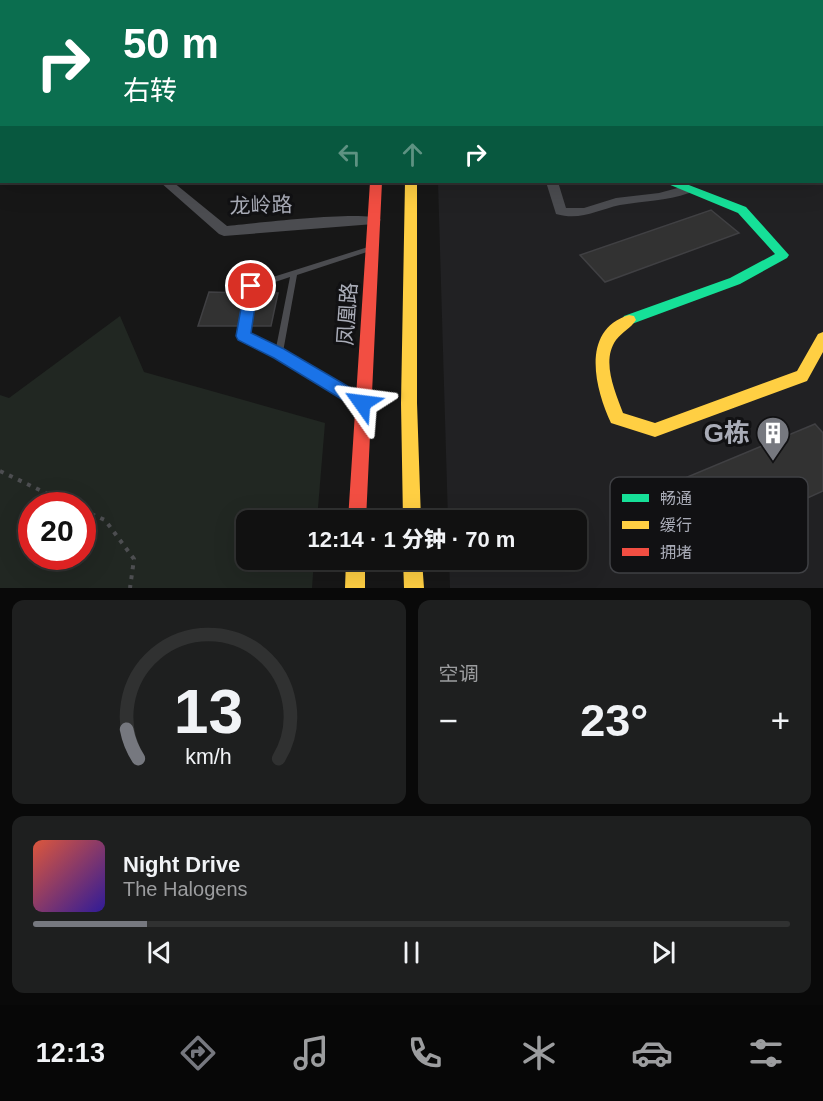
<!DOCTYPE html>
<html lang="zh">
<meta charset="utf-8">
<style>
:root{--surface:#111;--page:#1e1f1f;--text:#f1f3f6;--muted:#9c9d9f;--line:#303131;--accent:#76787f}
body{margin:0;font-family:Helvetica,"Noto Sans SC",sans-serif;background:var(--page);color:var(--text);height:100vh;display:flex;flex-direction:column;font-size:22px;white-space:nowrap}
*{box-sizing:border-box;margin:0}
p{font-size:20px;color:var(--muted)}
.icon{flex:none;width:33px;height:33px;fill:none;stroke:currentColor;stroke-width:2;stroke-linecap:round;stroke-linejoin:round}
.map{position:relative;height:588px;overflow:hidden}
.side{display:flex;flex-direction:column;gap:12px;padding:12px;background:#090909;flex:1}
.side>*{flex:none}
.banner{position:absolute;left:0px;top:0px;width:824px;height:183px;box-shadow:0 6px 24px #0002,0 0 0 2px var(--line);background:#0b6e4f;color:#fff;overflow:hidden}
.speed{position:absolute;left:18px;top:492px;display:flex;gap:12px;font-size:30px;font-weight:700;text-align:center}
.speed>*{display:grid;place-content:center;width:78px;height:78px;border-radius:50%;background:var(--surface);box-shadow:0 6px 24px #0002,0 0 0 2px var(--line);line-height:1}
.speed .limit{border:9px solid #d22;background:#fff;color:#111}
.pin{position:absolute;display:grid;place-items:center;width:51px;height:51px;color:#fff;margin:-26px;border:3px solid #fff;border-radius:50%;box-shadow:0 2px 6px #0007}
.me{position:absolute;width:66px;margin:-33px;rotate:301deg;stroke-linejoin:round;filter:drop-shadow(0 0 4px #0008)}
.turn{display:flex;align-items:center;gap:21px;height:126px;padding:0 24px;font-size:27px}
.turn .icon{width:78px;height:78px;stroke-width:2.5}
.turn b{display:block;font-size:42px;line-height:51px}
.lanes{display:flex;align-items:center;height:57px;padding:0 24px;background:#0003;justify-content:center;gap:30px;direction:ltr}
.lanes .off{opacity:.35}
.big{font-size:45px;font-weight:800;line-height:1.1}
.side .widget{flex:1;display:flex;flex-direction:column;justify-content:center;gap:9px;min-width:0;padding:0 21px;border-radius:12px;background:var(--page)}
.side .dial{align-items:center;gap:0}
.dial svg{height:156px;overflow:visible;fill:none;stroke:var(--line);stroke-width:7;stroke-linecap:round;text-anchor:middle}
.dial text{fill:var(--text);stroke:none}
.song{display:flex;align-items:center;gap:18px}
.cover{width:72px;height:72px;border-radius:9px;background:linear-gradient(135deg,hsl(10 70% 55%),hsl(250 70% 35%))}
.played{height:6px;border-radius:3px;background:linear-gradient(90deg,var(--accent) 15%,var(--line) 15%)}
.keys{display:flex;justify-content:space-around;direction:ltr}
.heat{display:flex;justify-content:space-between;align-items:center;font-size:33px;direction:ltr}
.side .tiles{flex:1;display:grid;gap:12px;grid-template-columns:1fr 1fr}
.widget:last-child{grid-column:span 2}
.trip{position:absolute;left:236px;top:510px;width:351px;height:60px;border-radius:12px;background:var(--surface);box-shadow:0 6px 24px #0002,0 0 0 2px var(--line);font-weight:800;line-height:60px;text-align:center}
.menu{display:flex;height:96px;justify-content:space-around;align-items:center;background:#070707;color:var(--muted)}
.menu .icon{width:42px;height:42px}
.menu .on{color:var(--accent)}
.menu b{font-size:27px;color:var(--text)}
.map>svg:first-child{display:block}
.built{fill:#212123}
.green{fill:#212722;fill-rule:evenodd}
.building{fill:#323232;stroke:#404043;stroke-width:1.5}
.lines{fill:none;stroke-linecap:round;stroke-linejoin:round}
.path{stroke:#4d4e51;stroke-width:4;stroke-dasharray:4 6;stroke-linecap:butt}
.lane{fill:#4b4c50;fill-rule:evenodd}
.street{fill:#4b4c50;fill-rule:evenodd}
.fast{fill:#16e098;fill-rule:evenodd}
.slow{fill:#ffcf43;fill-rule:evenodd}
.jam{fill:#f24e42;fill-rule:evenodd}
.route{fill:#1a73e8;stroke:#114b97;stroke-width:1.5}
.labels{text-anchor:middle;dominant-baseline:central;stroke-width:6;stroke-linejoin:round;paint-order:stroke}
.street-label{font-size:21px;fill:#a9acb7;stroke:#111113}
.near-poi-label{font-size:26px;font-weight:bold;fill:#a9acb7;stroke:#111113;text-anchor:end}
.key{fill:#111113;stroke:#3f4044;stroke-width:1.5}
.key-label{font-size:16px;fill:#a9acb7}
</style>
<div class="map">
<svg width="823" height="588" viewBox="0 0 823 588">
<rect width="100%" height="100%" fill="#171717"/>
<path class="built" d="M78 0H355L73 1Z
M432 0H823V588H450L449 560H576V520H448L438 182H822V2Z"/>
<path class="green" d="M120 316 144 372 325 423 317 520H246V560H314L312 588H0V395L9 398ZM32 506H82V556H32Z"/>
<path class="building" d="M711 210 739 233 605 282 580 255Z
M209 292 244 293 238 326H198Z
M256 293H278L271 326H250Z
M815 424 823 433V491L684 554 644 495Z"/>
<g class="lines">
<path class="path" d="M0 471 73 506
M82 510 105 520 134 559 130 588"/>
<path class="lane" d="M368 247H370L371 249 370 251 297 275 283 352 358 395 359 398 358 401 355 402 352 401 276 355 240 338 239 336 248 285ZM290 277 276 348 247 334 254 289Z"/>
<path class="street" d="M48 0H57L58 2H49Z
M550 0H559L560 2H551Z
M649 0H662L647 2Z
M682 0H698L700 2H683Z
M726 0H736L724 2Z
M822 52H823V58H822Z
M822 68H823V74H822Z
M822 100H823V107H822Z
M160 182H173L227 226C249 224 371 209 381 220L374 224 224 236 219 234Z
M546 182H558L566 208H584L616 198 659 193 685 186 691 190 689 193C666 201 644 201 620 205 597 210 581 221 556 214Z"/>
<path class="fast" d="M667 182H681L746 207 789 255 787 258 740 284 629 325 624 324 622 320 624 316 730 278 775 254 738 213 668 184Z"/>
<path class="slow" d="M408 0H416V2H408Z
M405 182H417V403L421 520H403L401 403Z
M629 315 634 316 636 320C631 328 622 332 616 340 601 361 615 391 623 413L655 423 797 371 818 334 823 332V352L807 381 655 437 611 423C595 389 580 330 629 315Z
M346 560H365V588H345Z
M403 560H422L424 588H404Z"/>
<path class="jam" d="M384 0H392V2H384Z
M370 182H382L366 520H348Z"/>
</g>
<path class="route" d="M251 282 258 286 251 333 284 349 368 398 370 403 368 408H356L274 358 238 340 236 336 245 286Z"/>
<defs>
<g id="building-pin" transform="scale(1.725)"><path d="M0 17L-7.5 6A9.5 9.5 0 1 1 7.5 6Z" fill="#76787f" stroke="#111113"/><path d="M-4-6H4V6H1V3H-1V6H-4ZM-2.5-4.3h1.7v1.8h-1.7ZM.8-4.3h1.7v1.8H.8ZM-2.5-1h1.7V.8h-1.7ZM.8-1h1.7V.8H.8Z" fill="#fff"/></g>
</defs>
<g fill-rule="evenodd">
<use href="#building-pin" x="773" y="433"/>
</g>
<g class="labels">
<g class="street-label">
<text transform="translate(261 205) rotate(-2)">龙岭路</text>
<text transform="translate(347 314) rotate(-86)">凤凰路</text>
</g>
<g class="near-poi-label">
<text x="750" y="433">G栋</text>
</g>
</g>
<rect x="610" y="477" width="198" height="96" rx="9" class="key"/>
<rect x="622" y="494" width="27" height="8" fill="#16e098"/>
<rect x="622" y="521" width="27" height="8" fill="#ffcf43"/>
<rect x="622" y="548" width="27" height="8" fill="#f24e42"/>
<g class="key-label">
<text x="660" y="504">畅通</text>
<text x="660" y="531">缓行</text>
<text x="660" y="558">拥堵</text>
</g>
</svg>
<div class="speed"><div class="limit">20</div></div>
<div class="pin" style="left:251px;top:286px;background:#d93025"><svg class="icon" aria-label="arrive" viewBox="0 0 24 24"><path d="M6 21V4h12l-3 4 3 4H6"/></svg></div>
<svg class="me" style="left:362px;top:403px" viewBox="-20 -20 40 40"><path d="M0-17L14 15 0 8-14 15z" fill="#1a73e8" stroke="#fff" stroke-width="4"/></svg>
<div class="trip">12:14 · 1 分钟 · 70 m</div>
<div class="banner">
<div class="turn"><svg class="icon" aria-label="right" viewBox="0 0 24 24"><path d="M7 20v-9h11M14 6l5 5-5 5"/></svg><div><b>50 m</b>右转</div></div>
<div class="lanes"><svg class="icon off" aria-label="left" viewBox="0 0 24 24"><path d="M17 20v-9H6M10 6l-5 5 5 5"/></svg><svg class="icon off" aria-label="ahead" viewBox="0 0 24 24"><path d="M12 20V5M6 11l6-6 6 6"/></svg><svg class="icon" aria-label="right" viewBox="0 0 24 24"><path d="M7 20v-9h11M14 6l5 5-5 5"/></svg></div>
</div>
</div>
<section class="side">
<div class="tiles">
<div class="widget dial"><svg viewBox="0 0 100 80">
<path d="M14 69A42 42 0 1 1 86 69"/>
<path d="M14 69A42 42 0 0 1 8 54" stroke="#76787f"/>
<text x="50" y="56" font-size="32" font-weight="700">13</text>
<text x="50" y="72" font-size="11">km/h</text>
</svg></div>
<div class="widget"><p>空调</p>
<div class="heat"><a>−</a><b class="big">23°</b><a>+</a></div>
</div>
<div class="widget">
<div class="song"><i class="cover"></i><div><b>Night Drive</b><p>The Halogens</p></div></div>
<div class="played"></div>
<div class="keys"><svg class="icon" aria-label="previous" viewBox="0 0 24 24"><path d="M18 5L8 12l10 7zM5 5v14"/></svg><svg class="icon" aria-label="pause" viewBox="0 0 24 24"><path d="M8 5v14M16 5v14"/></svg><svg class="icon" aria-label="next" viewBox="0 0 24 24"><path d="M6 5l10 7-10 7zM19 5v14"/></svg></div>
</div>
</div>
</section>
<nav class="menu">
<b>12:13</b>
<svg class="icon on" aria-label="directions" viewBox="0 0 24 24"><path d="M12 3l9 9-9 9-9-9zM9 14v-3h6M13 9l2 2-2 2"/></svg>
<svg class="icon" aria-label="music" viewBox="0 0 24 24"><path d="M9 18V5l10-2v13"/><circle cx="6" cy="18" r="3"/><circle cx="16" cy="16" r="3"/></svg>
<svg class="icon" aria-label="phone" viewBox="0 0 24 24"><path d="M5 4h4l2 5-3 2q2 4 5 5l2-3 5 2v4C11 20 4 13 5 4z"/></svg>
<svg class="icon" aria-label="climate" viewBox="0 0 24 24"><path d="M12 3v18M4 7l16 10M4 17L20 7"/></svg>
<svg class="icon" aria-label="car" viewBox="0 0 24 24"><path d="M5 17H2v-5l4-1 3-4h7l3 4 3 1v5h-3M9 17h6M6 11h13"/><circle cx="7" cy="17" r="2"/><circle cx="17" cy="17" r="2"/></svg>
<svg class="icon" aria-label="filters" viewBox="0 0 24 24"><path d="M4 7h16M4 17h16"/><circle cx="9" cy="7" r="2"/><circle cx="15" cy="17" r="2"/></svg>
</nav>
